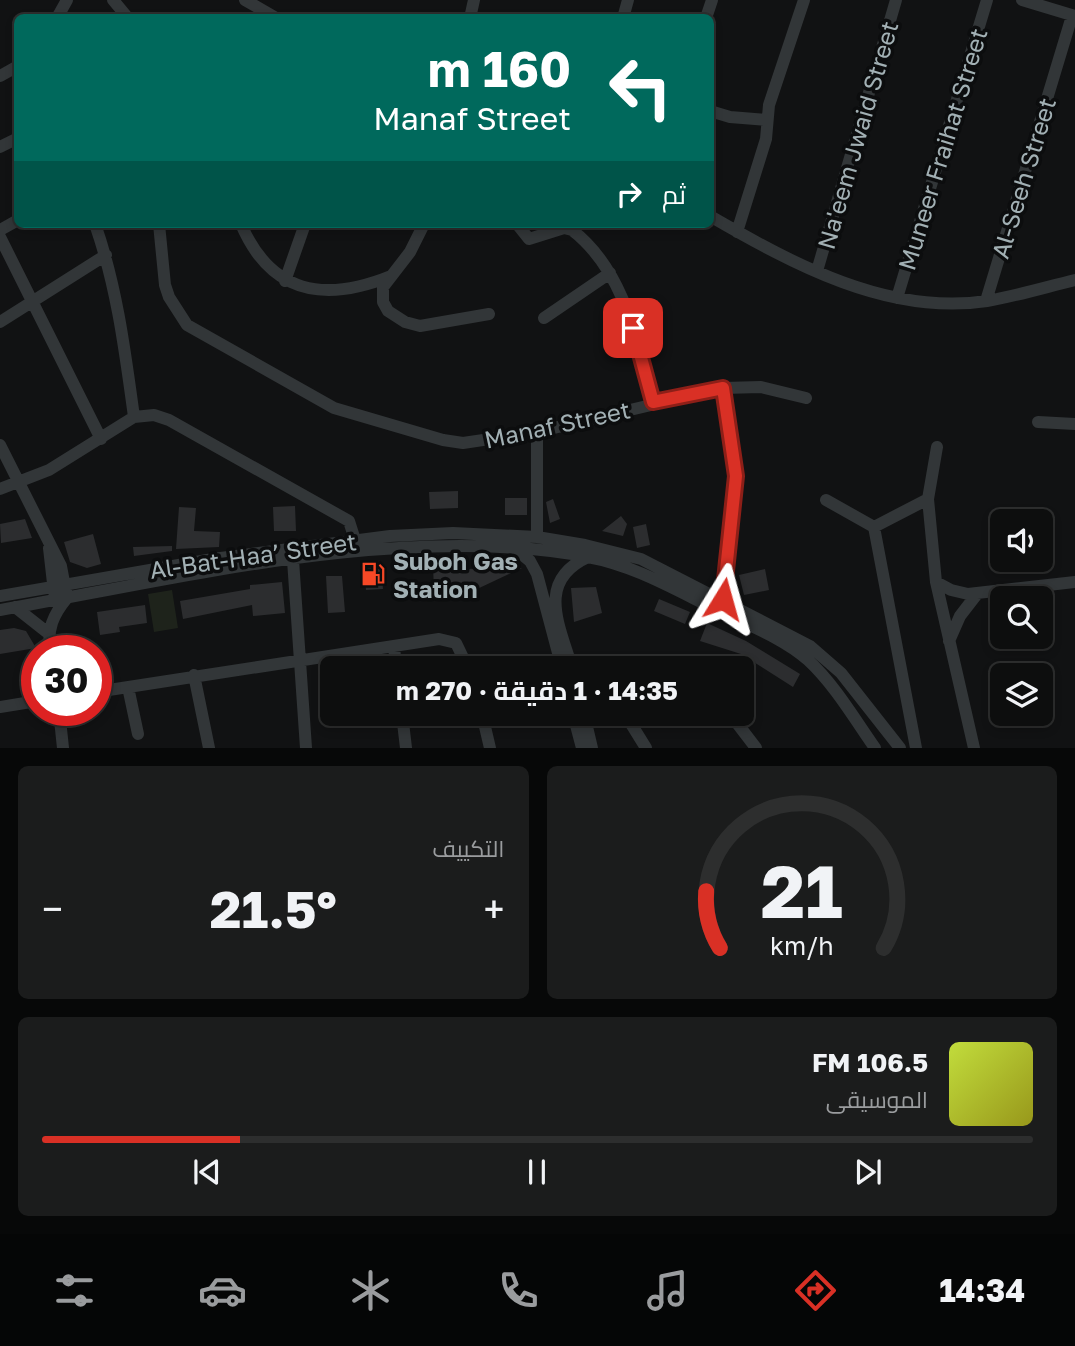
<!DOCTYPE html>
<html lang="ar">
<meta charset="utf-8">
<style>
:root{--surface:#0d0e0e;--page:#1b1c1c;--text:#f1f3f6;--muted:#9a9c9e;--line:#2d2e2e;--accent:#d93025}
body{margin:0;font-family:"Golos Text",Cairo,sans-serif;background:var(--page);color:var(--text);direction:rtl;height:100vh;display:flex;flex-direction:column;font-size:26px;white-space:nowrap}
*{box-sizing:border-box;margin:0}
p{font-size:23px;color:var(--muted)}
.icon{flex:none;width:38px;height:38px;fill:none;stroke:currentColor;stroke-width:2;stroke-linecap:round;stroke-linejoin:round}
.map{position:relative;height:748px;overflow:hidden;direction:ltr}
.drawer{display:flex;flex-direction:column;gap:18px;padding:18px;background:#070808;flex:1}
.drawer>*{flex:none}
.hud{position:absolute;left:14px;top:14px;width:700px;height:214px;border-radius:10px;box-shadow:0 4px 10px #0003,0 0 0 2px var(--line);direction:rtl;background:#00695c;color:#fff;overflow:hidden}
.fabs{position:absolute;left:990px;top:509px;display:grid;gap:14px}
.fabs a{display:grid;place-items:center;width:63px;height:63px;border-radius:10px;background:var(--surface);box-shadow:0 4px 10px #0003,0 0 0 2px var(--line);font-size:35px}
.speed{position:absolute;left:21px;top:635px;display:flex;gap:14px;font-size:35px;font-weight:700;text-align:center}
.speed>*{display:grid;place-content:center;width:91px;height:91px;border-radius:50%;background:var(--surface);box-shadow:0 4px 10px #0003,0 0 0 2px var(--line);line-height:1}
.speed .limit{border:10px solid #d22;background:#fff;color:#111}
.pin{position:absolute;display:grid;place-items:center;width:60px;height:60px;color:#fff;margin:-30px;border-radius:14px;box-shadow:0 4px 10px #0006}
.me{position:absolute;width:77px;margin:-38px;rotate:8deg;stroke-linejoin:round;filter:drop-shadow(0 0 5px #0008)}
.turn{display:flex;align-items:center;gap:24px;height:147px;padding:0 28px;font-size:32px}
.turn .icon{width:91px;height:91px;stroke-width:2.5}
.turn b{display:block;font-size:49px;line-height:60px}
.then{display:flex;align-items:center;height:66px;padding:0 28px;background:#0003;gap:14px;font-size:26px}
.big{font-size:52px;font-weight:700;line-height:1.1}
.drawer .tile{flex:1;display:flex;flex-direction:column;justify-content:center;gap:10px;min-width:0;padding:0 24px;border-radius:10px;background:var(--page)}
.drawer .dial{align-items:center;gap:0}
.dial svg{height:182px;overflow:visible;fill:none;stroke:var(--line);stroke-width:7;stroke-linecap:round;text-anchor:middle}
.dial text{fill:var(--text);stroke:none}
.song{display:flex;align-items:center;gap:21px}
.cover{width:84px;height:84px;border-radius:10px;background:linear-gradient(135deg,hsl(70 70% 55%),hsl(60 70% 35%))}
.played{height:7px;border-radius:4px;background:linear-gradient(90deg,var(--accent) 20%,var(--line) 20%)}
.keys{display:flex;justify-content:space-around;direction:ltr}
.heat{display:flex;justify-content:space-between;align-items:center;font-size:38px;direction:ltr}
.drawer .tiles{flex:1;display:grid;gap:18px;grid-template-columns:1fr 1fr}
.tile:last-child{grid-column:span 2}
.trip{position:absolute;left:320px;top:656px;width:434px;height:70px;border-radius:10px;background:var(--surface);box-shadow:0 4px 10px #0003,0 0 0 2px var(--line);font-weight:700;line-height:70px;text-align:center;direction:rtl}
.dock{display:flex;height:112px;justify-content:space-around;align-items:center;background:#050606;color:var(--muted)}
.dock .icon{width:49px;height:49px}
.dock .on{color:var(--accent)}
.dock b{font-size:32px;color:var(--text)}
.map>svg:first-child{display:block}
.green{fill:#1e231b}
.building{fill:#2c2d2f}
.lines{fill:none;stroke-linecap:round;stroke-linejoin:round}
.minor{stroke:#323638;stroke-width:12}
.route-casing{stroke:#8d1f18;stroke-width:18}
.route{stroke:#d93025;stroke-width:12}
.labels{text-anchor:middle;dominant-baseline:central;stroke-width:7;stroke-linejoin:round;paint-order:stroke}
.street-label{font-size:24px;fill:#a2b0b4;stroke:#0c0d0e}
.poi-label{font-size:24px;font-weight:bold;fill:#a2b0b4;stroke:#0c0d0e;text-anchor:start}
</style>
<div class="map">
<svg width="1075" height="748" viewBox="0 0 1075 748">
<rect width="100%" height="100%" fill="#111213"/>
<path class="green" d="M172 590 178 628 154 632 148 594Z"/>
<path class="building" d="M458 491V508L430 509 429 492Z
M505 498H527V515H505Z
M553 499 560 519 550 523 546 502Z
M295 506 296 531H274L273 507Z
M179 507 196 508 194 531 220 532 219 547 176 549Z
M621 516 627 524 623 536 602 531Z
M25 519 32 538 1 543 0 524Z
M646 524 650 545 637 548 633 527Z
M93 534 101 564 87 568 70 562 64 542Z
M172 546V551L134 556 133 547Z
M462 564V569L522 568 475 590 434 592 433 565Z
M381 568 383 589 366 590 364 569Z
M765 569 769 590 744 595 739 575Z
M326 576H342L345 612 328 613Z
M282 582 285 613 253 616 252 605 183 619 180 601 250 589V585Z
M596 587 602 613 574 622 571 588Z
M659 599 690 612 685 624 654 611Z
M145 605 147 623 119 627 120 632 100 635 97 612Z
M707 623 746 641 800 674 793 687 741 654 700 641Z
M14 628 26 631 36 648 0 654V630Z"/>
<g class="lines">
<path class="minor" d="M113 0 128 18
M245 0 276 18
M1022 0 1075 16
M57 18 67 0
M470 18 474 0
M623 18 628 0
M706 18 712 0
M0 76 18 66
M710 111 730 117 766 120
M0 147 18 138
M710 216C793 264 888 316 987 301 1016 296 1046 287 1075 280
M95 224C117 287 125 351 134 417
M159 224 165 285 169 297 187 325 334 408 443 440 463 443 537 432 723 388 761 387 806 398
M241 224C271 294 324 303 391 276
M424 224 410 252 383 287V302L388 311 405 322 420 326 489 314
M517 224 529 239 564 228 572 230C625 271 637 341 653 402
M0 230 18 220
M737 232 766 139 769 105 804 0
M0 237 101 439
M817 271 896 0
M285 281 305 224
M897 298 987 0
M986 301 1072 16
M544 318 610 273
M0 322 106 255
M723 388 736 476 723 599
M1038 422 1075 424
M537 432V537
M0 445 61 566 67 598C53 615 47 629 50 651
M937 447 928 499 936 582 974 748
M0 489 49 470 134 417 154 415 169 420 349 521 355 540
M826 500 874 527 916 748
M874 527 928 499
M49 548 54 592
M514 548 530 561 537 574 562 668
M293 560 306 748
M936 582 951 590 968 594 1075 582
M0 596 213 559 390 536 453 533 537 537 585 545 641 559 810 646 841 673 900 748
M15 607 48 633
M0 610C181 578 406 522 588 557 633 565 674 589 715 609 745 624 782 637 808 660 834 684 854 718 875 748
M949 641 960 616 977 594
M394 646 396 668
M572 668C560 626 535 581 588 557
M194 675 209 748
M128 687 138 734
M96 692 439 639 456 643 468 668
M0 707 37 701
M59 710 63 748
M402 714 406 748
M482 714 490 748
M573 714 582 748
M584 714 592 748
M625 714 646 748
M730 714 756 748
M585 718 599 714"/>
</g>
<g class="lines">
<g class="route-casing">
<path id="route" d="M633 328 653 402 723 388 736 476 723 599"/>
</g>
<use href="#route" class="route"/>
</g>
<defs>
<g id="fuel-bare" transform="scale(1.89)"><path d="M-5.5-6h7V0h2V4h1.3V-2.5L3-4.5l.8-.8L6-3V5H2.5V1h-1V6h-7ZM-4.2-4.7v3.2H.2V-4.7Z" fill="#f64826" stroke="#0c0d0e" stroke-width="2.5" paint-order="stroke"/></g>
</defs>
<g fill-rule="evenodd">
<use href="#fuel-bare" x="373" y="574"/>
</g>
<g class="labels">
<g class="street-label">
<text transform="translate(857 135) rotate(-74)">Na'eem Jwaid Street</text>
<text transform="translate(942 149) rotate(-73)">Muneer Fraihat Street</text>
<text transform="translate(1023 178) rotate(-73)">Al-Seeh Street</text>
<text transform="translate(557 424) rotate(-12)">Manaf Street</text>
<text transform="translate(253 555) rotate(-8)">Al-Bat-Haa’ Street</text>
</g>
<g class="poi-label">
<text x="393" y="560">Suboh Gas<tspan x="393" dy="28">Station</tspan></text>
</g>
</g>
</svg>
<div class="fabs">
<a><svg class="icon" aria-label="sound" viewBox="0 0 24 24"><path d="M4 9h4l5-4v14l-5-4H4zM17 9q2 3 0 6"/></svg></a>
<a><svg class="icon" aria-label="search" viewBox="0 0 24 24"><circle cx="10" cy="10" r="6"/><path d="M15 15l6 6"/></svg></a>
<a><svg class="icon" aria-label="layers" viewBox="0 0 24 24"><path d="M12 4l9 5-9 5-9-5zM3 14l9 5 9-5"/></svg></a>
</div>
<div class="speed"><div class="limit">30</div></div>
<div class="pin" style="left:633px;top:328px;background:#d93025"><svg class="icon" aria-label="arrive" viewBox="0 0 24 24"><path d="M6 21V4h12l-3 4 3 4H6"/></svg></div>
<svg class="me" style="left:723px;top:599px" viewBox="-20 -20 40 40"><path d="M0-17L14 15 0 8-14 15z" fill="#d93025" stroke="#fff" stroke-width="4"/></svg>
<div class="trip">14:35 · 1 دقيقة · 270 m</div>
<div class="hud">
<div class="turn"><svg class="icon" aria-label="left" viewBox="0 0 24 24"><path d="M17 20v-9H6M10 6l-5 5 5 5"/></svg><div><b>160 m</b>Manaf Street</div></div>
<div class="then">ثم<svg class="icon" aria-label="right" viewBox="0 0 24 24"><path d="M7 20v-9h11M14 6l5 5-5 5"/></svg></div>
</div>
</div>
<section class="drawer">
<div class="tiles">
<div class="tile dial"><svg viewBox="0 0 100 80">
<path d="M14 69A42 42 0 1 1 86 69"/>
<path d="M14 69A42 42 0 0 1 8 44" stroke="#d93025"/>
<text x="50" y="56" font-size="32" font-weight="700">21</text>
<text x="50" y="72" font-size="11">km/h</text>
</svg></div>
<div class="tile"><p>التكييف</p>
<div class="heat"><a>−</a><b class="big">21.5°</b><a>+</a></div>
</div>
<div class="tile">
<div class="song"><i class="cover"></i><div><b>106.5 FM</b><p>الموسيقى</p></div></div>
<div class="played"></div>
<div class="keys"><svg class="icon" aria-label="previous" viewBox="0 0 24 24"><path d="M18 5L8 12l10 7zM5 5v14"/></svg><svg class="icon" aria-label="pause" viewBox="0 0 24 24"><path d="M8 5v14M16 5v14"/></svg><svg class="icon" aria-label="next" viewBox="0 0 24 24"><path d="M6 5l10 7-10 7zM19 5v14"/></svg></div>
</div>
</div>
</section>
<nav class="dock">
<b>14:34</b>
<svg class="icon on" aria-label="directions" viewBox="0 0 24 24"><path d="M12 3l9 9-9 9-9-9zM9 14v-3h6M13 9l2 2-2 2"/></svg>
<svg class="icon" aria-label="music" viewBox="0 0 24 24"><path d="M9 18V5l10-2v13"/><circle cx="6" cy="18" r="3"/><circle cx="16" cy="16" r="3"/></svg>
<svg class="icon" aria-label="phone" viewBox="0 0 24 24"><path d="M5 4h4l2 5-3 2q2 4 5 5l2-3 5 2v4C11 20 4 13 5 4z"/></svg>
<svg class="icon" aria-label="climate" viewBox="0 0 24 24"><path d="M12 3v18M4 7l16 10M4 17L20 7"/></svg>
<svg class="icon" aria-label="car" viewBox="0 0 24 24"><path d="M5 17H2v-5l4-1 3-4h7l3 4 3 1v5h-3M9 17h6M6 11h13"/><circle cx="7" cy="17" r="2"/><circle cx="17" cy="17" r="2"/></svg>
<svg class="icon" aria-label="filters" viewBox="0 0 24 24"><path d="M4 7h16M4 17h16"/><circle cx="9" cy="7" r="2"/><circle cx="15" cy="17" r="2"/></svg>
</nav>
